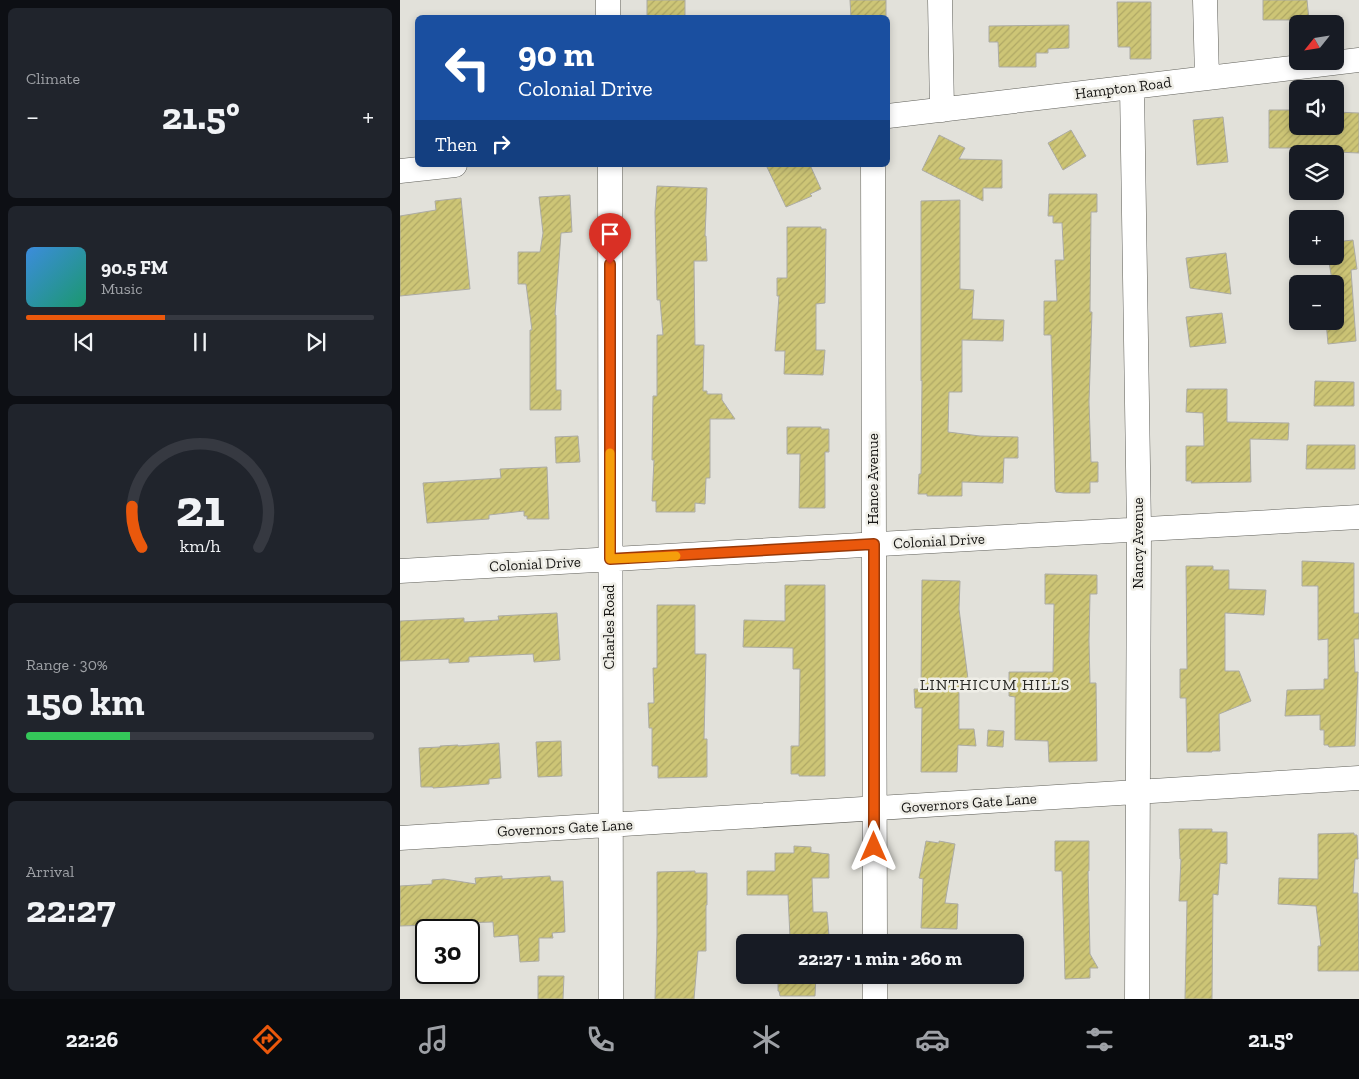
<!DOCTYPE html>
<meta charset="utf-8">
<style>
:root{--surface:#171b24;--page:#20242c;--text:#f1f3f6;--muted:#9ea1a6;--line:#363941;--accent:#ea580c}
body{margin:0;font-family:"Zilla Slab",serif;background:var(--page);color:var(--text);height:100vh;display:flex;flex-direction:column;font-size:19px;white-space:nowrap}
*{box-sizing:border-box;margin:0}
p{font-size:16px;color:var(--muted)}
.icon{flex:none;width:28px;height:28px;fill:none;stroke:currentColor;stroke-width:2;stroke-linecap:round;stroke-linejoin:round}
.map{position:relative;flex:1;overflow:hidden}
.side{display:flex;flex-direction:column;gap:8px;padding:8px;background:#0d0f14;width:400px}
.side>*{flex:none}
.top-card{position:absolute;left:15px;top:15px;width:475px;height:152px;border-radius:8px;box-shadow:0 2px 8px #0003;background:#1a4fa0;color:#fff;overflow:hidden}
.needle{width:32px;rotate:240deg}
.fabs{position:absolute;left:889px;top:15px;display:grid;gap:10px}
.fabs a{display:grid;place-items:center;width:55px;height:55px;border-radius:8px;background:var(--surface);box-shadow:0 2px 8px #0003;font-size:25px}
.speed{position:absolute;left:15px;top:919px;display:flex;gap:10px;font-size:25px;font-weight:700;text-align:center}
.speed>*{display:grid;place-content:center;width:65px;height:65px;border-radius:50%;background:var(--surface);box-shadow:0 2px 8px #0003;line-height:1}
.speed .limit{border:2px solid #111;border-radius:8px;background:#fff;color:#111}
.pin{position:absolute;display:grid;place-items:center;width:42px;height:42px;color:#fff;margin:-51px -21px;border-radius:50% 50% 50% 0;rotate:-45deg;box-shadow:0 0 5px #0007}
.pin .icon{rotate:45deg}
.me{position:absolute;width:55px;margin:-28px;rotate:0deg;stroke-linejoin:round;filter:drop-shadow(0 0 4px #0008)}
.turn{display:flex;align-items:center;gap:18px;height:105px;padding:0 20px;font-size:22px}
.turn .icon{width:65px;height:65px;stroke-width:2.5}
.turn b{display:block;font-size:35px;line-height:42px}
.then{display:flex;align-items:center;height:48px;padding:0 20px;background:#0003;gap:10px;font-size:19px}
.big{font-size:38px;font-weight:700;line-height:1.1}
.side .card{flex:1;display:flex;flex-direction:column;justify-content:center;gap:8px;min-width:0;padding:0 18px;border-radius:8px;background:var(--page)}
.side .dial{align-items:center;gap:0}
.dial svg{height:130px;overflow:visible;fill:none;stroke:var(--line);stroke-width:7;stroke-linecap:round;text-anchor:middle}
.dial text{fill:var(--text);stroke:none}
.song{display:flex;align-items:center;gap:15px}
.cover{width:60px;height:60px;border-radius:8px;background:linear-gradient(135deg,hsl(210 70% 55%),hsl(160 70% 35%))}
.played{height:5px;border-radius:2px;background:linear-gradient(90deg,var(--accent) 40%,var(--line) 40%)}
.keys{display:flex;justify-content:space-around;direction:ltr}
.heat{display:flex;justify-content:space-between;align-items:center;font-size:28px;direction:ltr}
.charge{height:8px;border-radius:4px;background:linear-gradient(90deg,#34c759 30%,var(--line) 0)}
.trip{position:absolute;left:336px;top:934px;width:288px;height:50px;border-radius:8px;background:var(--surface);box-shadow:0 2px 8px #0003;font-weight:700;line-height:50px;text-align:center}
.tabs{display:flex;height:80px;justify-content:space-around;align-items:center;background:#090b0e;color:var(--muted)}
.tabs .icon{width:35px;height:35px}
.tabs .selected{color:var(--accent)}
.tabs b{font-size:22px;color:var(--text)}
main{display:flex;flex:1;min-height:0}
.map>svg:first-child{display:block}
.building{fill:url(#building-hatch);stroke:#acaba4}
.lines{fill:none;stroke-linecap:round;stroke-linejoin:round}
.minor-casing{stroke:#60605a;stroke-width:25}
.minor{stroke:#fff;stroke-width:24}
.route-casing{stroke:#983908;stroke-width:12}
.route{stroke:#ea580c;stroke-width:9}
.slow{stroke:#f59e0b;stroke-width:9}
.labels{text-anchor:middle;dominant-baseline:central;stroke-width:5;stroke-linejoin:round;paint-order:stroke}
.street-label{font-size:15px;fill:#181715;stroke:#efeee7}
.neighbourhood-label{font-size:16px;letter-spacing:1px;fill:#2a2a25;stroke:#efeee7}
</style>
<main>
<section class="side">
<div class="card"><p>Climate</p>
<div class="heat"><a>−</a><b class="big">21.5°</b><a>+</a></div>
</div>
<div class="card">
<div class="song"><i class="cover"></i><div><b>90.5 FM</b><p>Music</p></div></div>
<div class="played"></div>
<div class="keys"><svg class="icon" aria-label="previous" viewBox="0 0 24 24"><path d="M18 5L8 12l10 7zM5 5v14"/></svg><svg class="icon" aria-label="pause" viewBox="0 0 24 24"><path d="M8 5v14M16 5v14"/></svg><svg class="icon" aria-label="next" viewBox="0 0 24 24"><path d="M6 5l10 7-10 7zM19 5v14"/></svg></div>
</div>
<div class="card dial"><svg viewBox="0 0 100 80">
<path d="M14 69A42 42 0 1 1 86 69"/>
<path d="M14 69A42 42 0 0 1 8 44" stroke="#ea580c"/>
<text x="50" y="56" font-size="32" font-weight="700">21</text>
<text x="50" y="72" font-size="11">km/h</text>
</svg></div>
<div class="card"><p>Range · 30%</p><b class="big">150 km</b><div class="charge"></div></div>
<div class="card"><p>Arrival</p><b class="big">22:27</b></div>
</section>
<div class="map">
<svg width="959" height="999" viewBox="0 0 959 999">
<defs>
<pattern id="building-hatch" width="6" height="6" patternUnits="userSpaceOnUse" patternTransform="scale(1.25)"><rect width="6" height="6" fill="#cdc576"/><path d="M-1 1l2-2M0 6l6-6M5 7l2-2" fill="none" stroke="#afa865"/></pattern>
</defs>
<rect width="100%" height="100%" fill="#e2e1da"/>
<path class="building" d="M247 0H285V18H247Z
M450 0H486V18H451Z
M863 0H907L909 20H863Z
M717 2H751V59H730V47H718Z
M669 25V48L648 49V53H636V67H599L598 42H589V26Z
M869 110H898V126H935V112L959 113V153L935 152V148H869Z
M823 117 828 162 797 165 793 120Z
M671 130 686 156 663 170 648 143Z
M539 135 565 148 559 159 602 160V188H583V201L522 170Z
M366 165H410L421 189 410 194 412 196 386 207Z
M257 186 307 188 305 236H306L307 261H294L295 345H304L303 391H307V394H322V400L335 419H310V478H306L305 504 295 503V512H256V501H252L254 460H252L253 396H257V335H263L260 300H257L255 212Z
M649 194H697V212H691L690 312H692L689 402 691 462H698V482H690V493H664L656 492 655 489 651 335H644V301H657L655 260H664L662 223H653V216H648Z
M170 195 172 232 161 233 155 315H156V390H161V410H130V330H132L126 284H118V252H140L143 233 139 197Z
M61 198 70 289 0 296V216L36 210 35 201Z
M560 200V289L574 290 572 319 604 320 603 341 562 340V392H549L548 432 580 436 618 437V458H604L603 483 562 482V496H527V494H518L519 474H521L522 380 521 381V201Z
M387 227H421V229H426L425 303 416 304V350H425L423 375 384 374 385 351H375L379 296H377V278H387Z
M953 240 957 269 951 270 956 341 928 344 926 321H935V280H932L928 256H935V242Z
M826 253 831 294 790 288 786 258Z
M822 313 826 343 790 347 786 317Z
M915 381 954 382V406H914Z
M787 389H827V422L889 423 888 440 850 439 851 482 791 483 792 481H786V446H804L803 413 786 412Z
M387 427H421V429H429V452H425V508H399L400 454H387Z
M178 436 180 462 156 463 155 437Z
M907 445H955V469H906Z
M147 467 149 519H127V516H124V511L89 515V519L27 523 23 483 101 478 100 469Z
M902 561 954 563V613H959V639H954L955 672H958L955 746 929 747 928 745H924V730H920V715L885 716 887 690 924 689V679H928V639L918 640V586H902Z
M786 566H813V570H829V589L866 590 864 615 825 613V671H839L851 701 819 714 820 751H812V752H787L786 698H780V669H787Z
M645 574 697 575V594H690L689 641 690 683H696L697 761 649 762 648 741 615 740V697L609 696V672H653L654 604H645Z
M522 580 560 581 559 609 569 687H559V729H574L576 746 558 745 557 772H521L522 708H515L514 689H521Z
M385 585H425V776H399V774H391V746H399L400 669H393V648L343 647 344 620 385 621Z
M257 605H295V654H306L304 739H307V777L258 778V766H252V728H249L248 703H254L253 668H257Z
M157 613 160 660 134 662 133 654 69 657V662L49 663V659L0 661V621L64 618V622L99 620 98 616Z
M588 730 604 731 603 747 587 746Z
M161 741 162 776 138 777 136 742Z
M99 743 101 778 89 779V784L33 788V787H21L19 748 40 747V746L58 745V746Z
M779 829H812V832H827V864L820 863 818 895 813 894 812 999H785L787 901H779L781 859H780Z
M954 833V835H957L958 859H955L953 893H958L959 971H918V946H921L916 906 878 904 879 878 918 879V834Z
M526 841 539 843V841L555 844 545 903 558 904 557 929 521 928 523 879 519 878Z
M655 841H689V871H688L690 954 698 968H690V978L665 979 662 871H655Z
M394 846 411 847V852L429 854V878H412L413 912H427L429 936 390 937 388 895H347V871H375V853H394Z
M295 871V873H307V905H306V951H298L294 999H255L257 936V872Z
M102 876V879L150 876 151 881H163L165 932 152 933 153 938H139V961L120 962 118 935 94 937 93 922 60 923 61 930H34L33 925 0 926V886L32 884V880L44 879 76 884 75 878Z
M378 975H416L415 996H380L379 991H378Z
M138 976H164L163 999H138Z"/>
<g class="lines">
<g class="minor-casing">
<path id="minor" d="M208 0V18
M540 0 542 110
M805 0 807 78
M732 87 739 529 737 999
M488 116 959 60
M210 165 211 999
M473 165 475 942
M0 171 55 165
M0 571 959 517
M0 838 959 778
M475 975V999"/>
</g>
<use href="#minor" class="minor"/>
</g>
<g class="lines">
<g class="route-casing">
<path id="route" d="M210 264V559L474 544V847"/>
</g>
<use href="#route" class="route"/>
<path class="slow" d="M210 453V559L276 556"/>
</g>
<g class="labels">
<g class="street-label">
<text transform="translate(723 88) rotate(-7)">Hampton Road</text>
<text transform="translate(473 479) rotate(-90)">Hance Avenue</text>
<text transform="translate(539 541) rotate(-3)">Colonial Drive</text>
<text transform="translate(738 543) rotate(-90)">Nancy Avenue</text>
<text transform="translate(135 564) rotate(-3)">Colonial Drive</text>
<text transform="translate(209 627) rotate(-90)">Charles Road</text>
<text transform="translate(569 803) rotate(-4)">Governors Gate Lane</text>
<text transform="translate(165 828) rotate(-3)">Governors Gate Lane</text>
</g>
<g class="neighbourhood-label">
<text x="595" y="684">LINTHICUM HILLS</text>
</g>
</g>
</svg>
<div class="fabs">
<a><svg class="needle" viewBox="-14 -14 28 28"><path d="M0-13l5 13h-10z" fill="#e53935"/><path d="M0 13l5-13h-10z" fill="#9ea1a6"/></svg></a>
<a><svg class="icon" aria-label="sound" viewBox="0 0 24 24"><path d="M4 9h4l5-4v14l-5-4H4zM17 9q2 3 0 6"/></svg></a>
<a><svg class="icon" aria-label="layers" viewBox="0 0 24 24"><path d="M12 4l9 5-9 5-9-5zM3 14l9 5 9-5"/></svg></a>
<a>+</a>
<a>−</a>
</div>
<div class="speed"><div class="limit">30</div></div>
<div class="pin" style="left:210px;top:264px;background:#d93025"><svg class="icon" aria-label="arrive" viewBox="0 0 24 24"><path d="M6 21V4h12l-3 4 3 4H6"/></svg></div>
<svg class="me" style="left:474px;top:847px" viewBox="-20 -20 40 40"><path d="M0-17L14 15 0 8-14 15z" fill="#ea580c" stroke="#fff" stroke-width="4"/></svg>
<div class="trip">22:27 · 1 min · 260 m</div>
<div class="top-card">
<div class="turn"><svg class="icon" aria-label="left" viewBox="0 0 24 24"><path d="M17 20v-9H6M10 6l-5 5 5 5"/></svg><div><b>90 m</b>Colonial Drive</div></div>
<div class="then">Then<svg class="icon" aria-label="right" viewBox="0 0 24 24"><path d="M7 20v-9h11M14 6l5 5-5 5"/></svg></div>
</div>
</div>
</main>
<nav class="tabs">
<b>22:26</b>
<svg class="icon selected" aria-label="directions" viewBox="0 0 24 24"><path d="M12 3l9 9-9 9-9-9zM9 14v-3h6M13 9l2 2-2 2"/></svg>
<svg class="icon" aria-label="music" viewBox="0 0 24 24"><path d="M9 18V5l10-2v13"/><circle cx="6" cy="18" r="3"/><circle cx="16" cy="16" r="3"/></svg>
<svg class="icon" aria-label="phone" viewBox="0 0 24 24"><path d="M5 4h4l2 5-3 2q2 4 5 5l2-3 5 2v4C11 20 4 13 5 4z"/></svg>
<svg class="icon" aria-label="climate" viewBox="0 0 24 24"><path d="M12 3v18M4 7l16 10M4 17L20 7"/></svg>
<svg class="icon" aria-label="car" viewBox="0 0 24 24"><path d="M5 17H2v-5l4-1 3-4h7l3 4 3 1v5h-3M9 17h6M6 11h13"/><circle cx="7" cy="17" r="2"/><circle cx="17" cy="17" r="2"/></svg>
<svg class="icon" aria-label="filters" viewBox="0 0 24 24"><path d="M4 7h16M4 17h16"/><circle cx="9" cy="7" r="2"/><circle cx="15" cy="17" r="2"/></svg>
<b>21.5°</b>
</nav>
